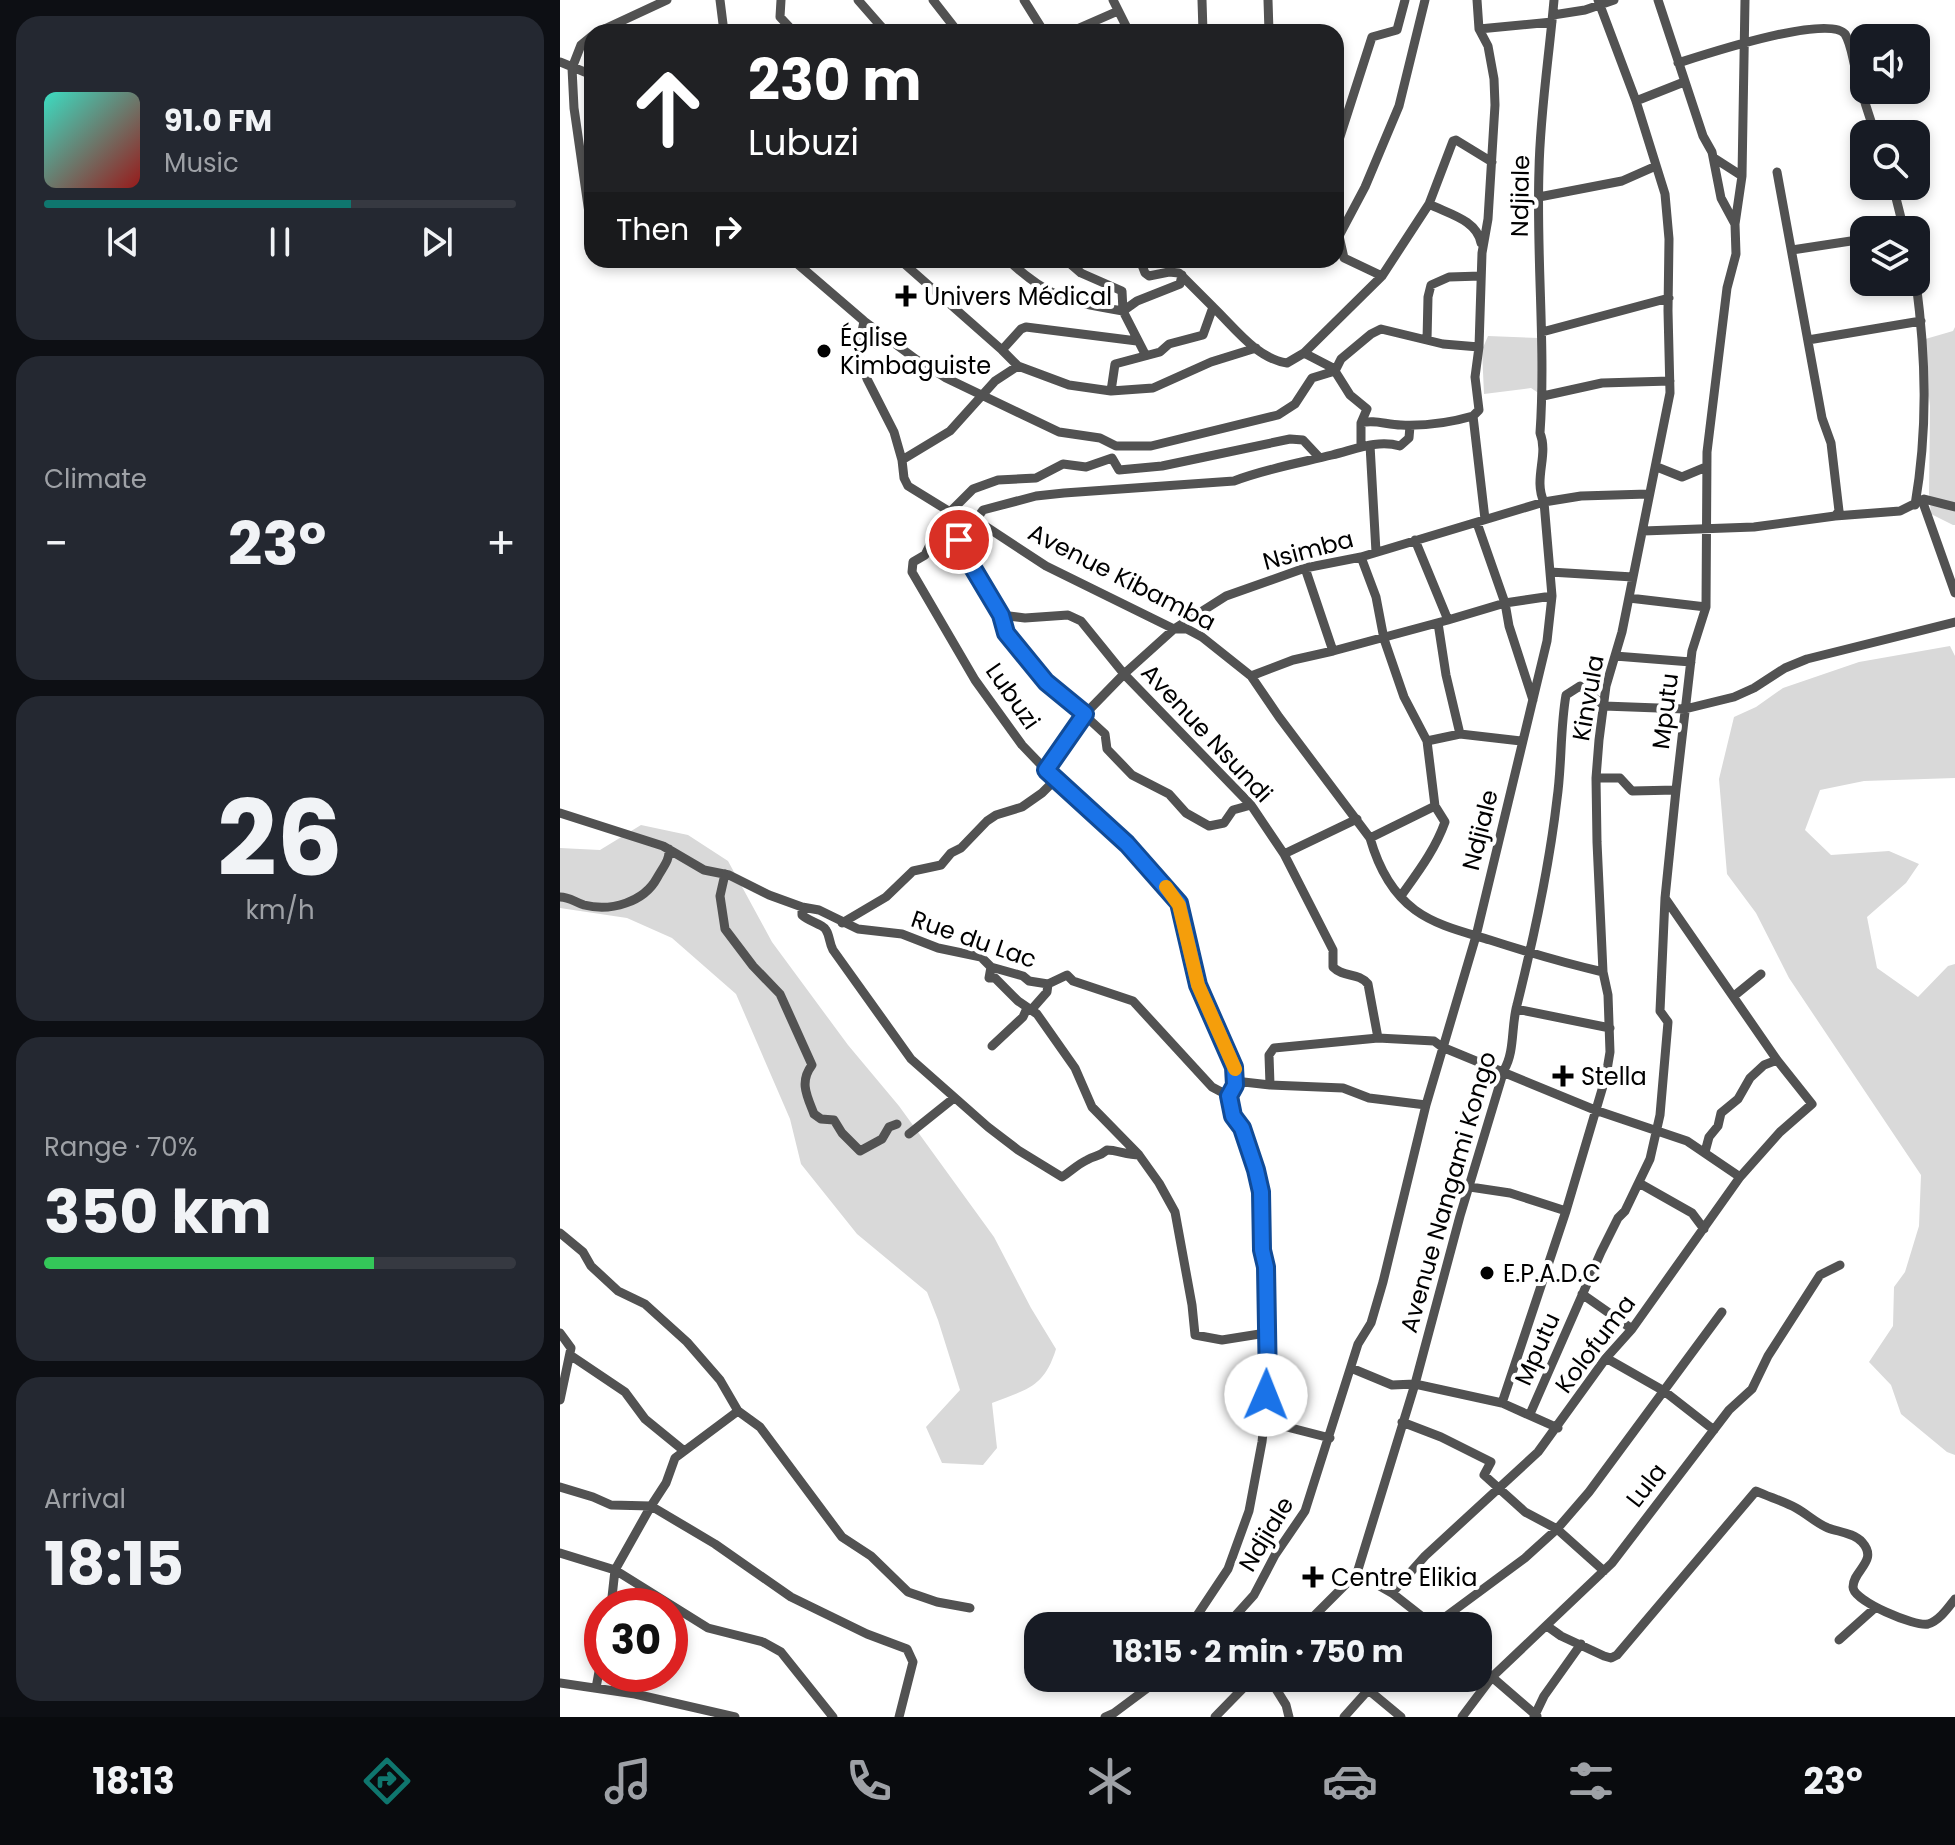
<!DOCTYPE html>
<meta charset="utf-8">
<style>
:root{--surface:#171b24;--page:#242831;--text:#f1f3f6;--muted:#9ea1a6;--line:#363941;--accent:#0f766e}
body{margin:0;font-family:Poppins,sans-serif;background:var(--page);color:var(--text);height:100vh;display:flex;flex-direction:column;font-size:30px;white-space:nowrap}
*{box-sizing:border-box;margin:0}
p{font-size:26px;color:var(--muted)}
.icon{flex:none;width:44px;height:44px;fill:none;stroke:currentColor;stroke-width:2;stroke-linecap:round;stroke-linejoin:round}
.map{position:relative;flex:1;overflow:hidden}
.sheet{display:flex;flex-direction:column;gap:16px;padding:16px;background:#0d0f14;width:560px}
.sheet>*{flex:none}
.guide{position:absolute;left:24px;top:24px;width:760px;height:244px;border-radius:24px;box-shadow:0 4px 12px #0003;background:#202124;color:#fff;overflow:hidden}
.tools{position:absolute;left:1290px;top:24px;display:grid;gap:16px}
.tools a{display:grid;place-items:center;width:80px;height:80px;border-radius:16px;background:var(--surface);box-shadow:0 4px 12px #0003;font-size:40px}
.speed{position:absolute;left:24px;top:1588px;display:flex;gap:16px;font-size:40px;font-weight:700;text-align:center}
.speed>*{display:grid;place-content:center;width:104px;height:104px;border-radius:50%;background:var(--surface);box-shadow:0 4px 12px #0003;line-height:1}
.speed .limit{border:12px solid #d22;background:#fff;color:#111}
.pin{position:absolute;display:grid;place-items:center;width:68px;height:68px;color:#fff;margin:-34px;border:4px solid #fff;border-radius:50%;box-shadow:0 2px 8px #0007}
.me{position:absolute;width:88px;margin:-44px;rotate:1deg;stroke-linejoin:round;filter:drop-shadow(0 0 6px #0008)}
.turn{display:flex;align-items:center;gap:28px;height:168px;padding:0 32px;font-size:36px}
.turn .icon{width:104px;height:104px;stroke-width:2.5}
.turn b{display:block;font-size:56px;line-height:68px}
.then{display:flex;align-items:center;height:76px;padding:0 32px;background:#0003;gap:16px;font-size:30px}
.big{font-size:60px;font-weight:700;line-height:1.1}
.sheet .widget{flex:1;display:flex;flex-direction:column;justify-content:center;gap:12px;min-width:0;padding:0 28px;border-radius:24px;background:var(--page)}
.sheet .dial{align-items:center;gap:0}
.dial b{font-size:104px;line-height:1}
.song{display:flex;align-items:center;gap:24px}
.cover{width:96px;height:96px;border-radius:12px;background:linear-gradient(135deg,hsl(170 70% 55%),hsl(0 70% 35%))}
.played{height:8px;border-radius:4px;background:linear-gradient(90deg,var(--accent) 65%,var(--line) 65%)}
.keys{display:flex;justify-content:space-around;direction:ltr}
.heat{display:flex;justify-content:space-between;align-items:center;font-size:44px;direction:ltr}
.charge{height:12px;border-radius:6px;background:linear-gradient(90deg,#34c759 70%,var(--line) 0)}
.trip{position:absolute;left:464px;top:1612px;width:468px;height:80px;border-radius:24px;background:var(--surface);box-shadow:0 4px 12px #0003;font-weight:700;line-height:80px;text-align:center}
.tab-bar{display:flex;height:128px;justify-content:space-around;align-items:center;background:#090b0e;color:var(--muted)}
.tab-bar .icon{width:56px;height:56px}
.tab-bar .current{color:var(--accent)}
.tab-bar b{font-size:36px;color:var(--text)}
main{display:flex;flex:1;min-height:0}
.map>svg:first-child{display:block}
.green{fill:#d9d9d9}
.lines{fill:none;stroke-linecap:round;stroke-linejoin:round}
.minor{stroke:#525252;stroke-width:9}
.route-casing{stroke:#114b97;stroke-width:20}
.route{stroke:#1a73e8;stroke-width:14}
.slow{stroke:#f59e0b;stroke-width:14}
.poi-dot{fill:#000;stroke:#fff;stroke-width:3}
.labels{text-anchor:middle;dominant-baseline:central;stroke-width:8;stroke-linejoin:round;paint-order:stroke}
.street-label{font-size:24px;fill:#000;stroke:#fff}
.poi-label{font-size:24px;fill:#000;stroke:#fff;text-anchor:start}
</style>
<main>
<section class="sheet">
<div class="widget">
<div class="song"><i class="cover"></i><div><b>91.0 FM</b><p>Music</p></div></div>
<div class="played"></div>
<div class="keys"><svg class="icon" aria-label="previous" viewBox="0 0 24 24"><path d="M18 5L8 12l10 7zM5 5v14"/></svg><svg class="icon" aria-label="pause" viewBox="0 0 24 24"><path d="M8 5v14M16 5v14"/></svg><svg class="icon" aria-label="next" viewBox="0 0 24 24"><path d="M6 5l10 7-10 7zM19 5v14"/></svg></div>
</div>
<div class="widget"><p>Climate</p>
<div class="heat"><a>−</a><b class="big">23°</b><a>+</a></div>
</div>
<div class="widget dial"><b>26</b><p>km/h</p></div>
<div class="widget"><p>Range · 70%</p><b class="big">350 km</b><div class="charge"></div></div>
<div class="widget"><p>Arrival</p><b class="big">18:15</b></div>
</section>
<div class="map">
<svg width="1395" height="1717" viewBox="0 0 1395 1717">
<rect width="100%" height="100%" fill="#fff"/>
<path class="green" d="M1395 327V525H1393L1371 514 1369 493 1370 406 1362 340 1393 331Z
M928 336 979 338 980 394 971 388 924 394 922 350Z
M1390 646 1395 656V778L1304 781 1260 790 1245 830 1271 855 1329 851 1359 864 1346 883 1307 917 1317 968 1358 997 1388 966 1395 964V1455L1387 1452 1341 1414 1331 1385 1309 1362 1333 1326 1334 1287 1345 1272 1359 1226 1361 1175 1229 978 1196 913 1167 874 1159 779 1174 717 1196 707 1223 688 1299 662Z
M81 825 128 835 168 861 212 942 288 1045 339 1106 434 1237 471 1308 496 1349C484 1388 467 1389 432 1403L437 1448 423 1465 382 1463 366 1427 400 1390 378 1320 367 1292 297 1234 241 1164 230 1119 176 994 112 938 67 918 0 908V848L40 850Z"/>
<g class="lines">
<path class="minor" d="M160 0 164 32
M221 0 220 17 234 32
M298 0 326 32
M373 0 398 32
M464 0 484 32
M553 0 569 32
M642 0 643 32
M708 0 709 32
M917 0 919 29 928 46 934 79 935 105 928 219 922 253 919 347 915 377 919 410 913 416 925 519
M993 15 1025 10 1054 0
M919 29 992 22
M38 32 107 0
M510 32 558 11
M32 36 21 45 12 68 14 108 29 213 32 215
M0 62 32 75
M1118 63C1143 55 1269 13 1285 34 1290 42 1292 54 1294 63 1299 87 1308 111 1315 134
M1076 101 1124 82
M776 149 812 37 837 30 845 0
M1154 158 1182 176
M1217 172 1262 418 1271 443 1279 511 1275 516
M1333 186 1344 230
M979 197 1062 181 1096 166
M869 204C889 214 917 220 921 243
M1175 224 1182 176 1185 0
M779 236 805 187 839 106 865 0
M776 237 779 236 784 258 822 276
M1232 250 1304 239
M233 260 304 321 357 360 386 378 499 432 540 438 556 446H591L718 415 735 404 752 378 775 371 781 359 811 334 821 329 883 344 919 347
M340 260 442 350 458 366 509 385 551 391 593 388 651 362 696 348
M448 260C488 298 510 302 563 311L577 301 620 284 622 275
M506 260 521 273 562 291 563 311 585 354
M547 260 555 262 564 260
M653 307C674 327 697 359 727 363L744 353 773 368 790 395 807 409 801 423V447
M304 321 299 347 300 356 307 379 334 432 342 460 344 478 348 486 387 510 416 520 486 566 614 629H627L642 637 691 676 719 717 810 838C818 866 832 893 855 910 877 926 904 932 930 940 967 952 1004 963 1043 972
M982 332 1109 298
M867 340 868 297 871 285 889 277 921 276
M1248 340 1361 321
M442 350 461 329 466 327 577 341
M744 353 822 276 869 204 893 141 896 140 932 162
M551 391 555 364 600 352 609 344 643 335 653 307 619 273 609 272 589 276 585 273 580 260
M983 396 1042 383 1110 381
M801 423C814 419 827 425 841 425 866 426 889 423 913 416
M810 445 816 552
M342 460 390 431 435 381 458 366
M1097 467 1122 477 1146 467
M1362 500 1395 593
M1355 505C1368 429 1366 358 1356 282
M387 510 365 555 353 562 352 572 415 680 462 745 486 770 582 859 619 903 638 985 674 1067 675 1085 669 1096
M416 520 423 510 476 496 504 493 674 481C705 469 739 463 772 455 794 450 817 439 840 446L849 438 850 426
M917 523 945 603 949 626 973 700
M1083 531 1194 527 1275 516 1340 511 1364 499 1395 507
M855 540 888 620 945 603 992 596
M801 557 816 597 824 639 844 697 867 741 875 806 810 838
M990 572 1073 577
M1069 598 1146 607
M441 615 465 618 508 615 521 621 564 674 691 805 724 854 773 950V967C784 978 798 972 808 984L818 1038
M878 623 886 675 900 734
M773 651 888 620
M1055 656 1131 662
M691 676 733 660 773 651 745 568
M867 741 900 734 961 741
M486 770 525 714 564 674 614 629 666 596 745 568 801 557 984 502 1021 496 1088 494
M1036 778H1060L1072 791 1116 790
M691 805 673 810 664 823 649 826 626 813 609 794 572 775 547 749 545 734 468 663 446 633 441 615 407 558 395 533 391 511 413 489 438 480 476 478 503 464 526 467 552 458 559 470 602 466 730 439 743 440 758 456
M0 813 103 846 144 870 169 875 209 895 242 907 259 910 298 929 342 934 378 948 421 957 431 967 463 976 469 981 488 984 507 975 513 981 573 1001 652 1087 669 1096C675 1123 690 1146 697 1173 704 1204 701 1235 706 1267L708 1387 702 1442 689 1511 668 1569 630 1626
M724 854 797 819
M165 874 160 896 165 929 193 966 220 994 252 1065C239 1082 247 1096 254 1114L261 1119 274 1120 282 1133 300 1151 322 1139 329 1127 337 1124
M841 896C858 872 875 850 885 822L875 806
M0 897C10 897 14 902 24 905 51 912 84 902 97 878 103 867 110 860 109 849
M242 907V915C248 921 264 925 266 930 270 936 269 943 273 950L351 1059 428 1127 458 1150 502 1177C510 1172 518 1164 527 1160 535 1155 539 1157 547 1150 557 1150 567 1155 579 1155L599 1183 615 1212 632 1305 635 1335 662 1340 706 1333
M282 923 326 897 353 871 381 865 391 853 401 848 427 821 436 815 462 807 482 793 496 779
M431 967 429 978H435L458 1001 477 1014 515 1068 532 1107 579 1155
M1174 996 1201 974
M472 1009 487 992 488 984
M956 1009 1050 1028
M432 1046 463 1017 467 1008
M675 1081 710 1085 783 1088 809 1098 866 1105
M710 1085 709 1055 714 1048 818 1038 874 1041 882 1047 1035 1110 1127 1141 1180 1177
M349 1134 394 1098
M1145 1152 1149 1137 1158 1126 1161 1113 1178 1099 1190 1078 1204 1065 1217 1060
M1079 1183 1132 1213 1144 1229
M910 1187 950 1193 1006 1211
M0 1233 23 1252 31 1266 58 1291 85 1304 127 1342 160 1380 178 1411 200 1427 282 1537 311 1556 348 1592 377 1602 410 1608
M1022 1294 1072 1329
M0 1333 11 1348 0 1400
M10 1355 65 1392 85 1419 123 1450
M1046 1358 1104 1391 1154 1430
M791 1368 832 1385 855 1384 942 1403 998 1428
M942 1403 1006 1211 1046 1076 1050 1052 1048 995 1043 972 1037 842 1036 778 1039 740 1046 686 1062 632 1110 393 1108 311 1109 239 1105 194 1076 101 1038 0
M970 1414 1041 1252 1058 1218 1065 1211 1090 1159 1100 1115 1108 1022 1100 1011 1105 898 1116 790 1132 651 1146 607 1147 452 1167 288 1176 254 1175 224 1161 198 1152 152 1143 136 1098 0
M704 1421 770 1438
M842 1422 881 1437 931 1462 924 1475 965 1512 997 1529 1044 1571
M0 1487 33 1497 51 1505 91 1506 155 1544 231 1597 307 1634 347 1649 353 1662 339 1717
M0 1553 55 1570 148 1628 203 1642 221 1652 273 1717
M797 1573 832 1593 874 1626
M832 1593 865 1556 978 1452 1046 1358 1072 1329 1180 1177 1220 1132 1252 1104 1217 1060 1105 898
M51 1606 55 1570 91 1506 106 1483 115 1458 178 1411
M666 1626 694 1595 715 1555 745 1511 798 1344 811 1323 823 1282 866 1105 916 936 987 641 992 596 984 502C973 479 989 455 980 433 986 346 976 258 979 170 980 114 989 57 994 0
M744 1626 797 1573 855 1384 900 1216 944 1070C955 1052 951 1026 957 1005 974 937 989 869 997 799 1002 765 1000 729 1006 695L1020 686 1044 706 1125 709 1174 697 1194 688 1225 668 1247 659 1395 622
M873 1626 965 1558 997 1529 1029 1492 1162 1312
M987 1626 1001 1636 1044 1656 1051 1658 1057 1655 1196 1491C1209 1497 1223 1501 1236 1508 1247 1514 1256 1523 1268 1528 1279 1532 1294 1533 1302 1542 1319 1561 1293 1570 1293 1587 1293 1601 1355 1627 1368 1624 1379 1621 1388 1608 1395 1599
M1279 1640 1316 1607
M918 1665 977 1716
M709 1678 726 1705 729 1717
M794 1678 841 1717
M0 1683 75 1694 175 1717
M36 1688 42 1655
M545 1717 554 1713 601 1678
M655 1717 693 1678
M784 1717 819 1678
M902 1717 932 1677 1052 1563 1169 1410 1192 1389 1208 1356 1260 1275 1280 1265
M974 1717 984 1696 1021 1644"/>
</g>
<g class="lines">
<g class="route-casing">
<path id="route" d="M399 540 407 558 441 615 446 633 486 682 525 714 486 770 567 844 619 903 638 985 674 1067 675 1085 669 1096 673 1116 682 1128 696 1170 701 1192 702 1250 706 1267 708 1387 706 1395"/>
</g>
<use href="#route" class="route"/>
<path class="slow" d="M606 887 619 905 638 985 675 1069"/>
</g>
<g class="poi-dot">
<path d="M342 284h8v8h8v8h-8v8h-8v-8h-8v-8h8z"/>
<circle cx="264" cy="351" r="8"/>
<path d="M999 1064h8v8h8v8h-8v8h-8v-8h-8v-8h8z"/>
<circle cx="927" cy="1273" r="8"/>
<path d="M749 1565h8v8h8v8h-8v8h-8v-8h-8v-8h8z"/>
</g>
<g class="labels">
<g class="street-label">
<text transform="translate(960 196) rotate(-89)">Ndjiale</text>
<text transform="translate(748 550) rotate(-15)">Nsimba</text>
<text transform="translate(562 577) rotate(27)">Avenue Kibamba</text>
<text transform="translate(453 696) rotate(55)">Lubuzi</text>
<text transform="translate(1028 698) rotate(-80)">Kinvula</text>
<text transform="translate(1105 711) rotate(-83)">Mputu</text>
<text transform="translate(647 733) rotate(47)">Avenue Nsundi</text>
<text transform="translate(920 830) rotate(-76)">Ndjiale</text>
<text transform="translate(414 939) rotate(19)">Rue du Lac</text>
<text transform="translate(888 1192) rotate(-74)">Avenue Nangami Kongo</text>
<text transform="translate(1035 1344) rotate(-53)">Kolofuma</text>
<text transform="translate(977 1349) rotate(-66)">Mputu</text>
<text transform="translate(1086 1485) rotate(-52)">Lula</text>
<text transform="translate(706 1534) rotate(-59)">Ndjiale</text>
</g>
<g class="poi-label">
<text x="364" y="296">Univers Médical</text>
<text x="280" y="337">Église<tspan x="280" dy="28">Kimbaguiste</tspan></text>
<text x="1021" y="1076">Stella</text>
<text x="943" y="1273">E.P.A.D.C</text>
<text x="771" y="1577">Centre Elikia</text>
</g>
</g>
</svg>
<div class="tools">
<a><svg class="icon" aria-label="sound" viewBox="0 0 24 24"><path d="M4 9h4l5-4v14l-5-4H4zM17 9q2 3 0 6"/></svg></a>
<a><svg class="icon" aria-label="search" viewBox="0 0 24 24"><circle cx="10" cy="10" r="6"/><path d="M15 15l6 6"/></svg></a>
<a><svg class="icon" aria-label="layers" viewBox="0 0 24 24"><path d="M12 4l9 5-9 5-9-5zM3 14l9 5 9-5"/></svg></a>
</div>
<div class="speed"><div class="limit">30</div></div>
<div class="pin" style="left:399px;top:540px;background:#d93025"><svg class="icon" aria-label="arrive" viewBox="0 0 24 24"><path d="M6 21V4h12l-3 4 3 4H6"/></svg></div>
<svg class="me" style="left:706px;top:1395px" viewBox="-20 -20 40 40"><circle r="19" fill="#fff"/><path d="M0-13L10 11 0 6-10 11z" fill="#1a73e8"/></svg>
<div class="trip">18:15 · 2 min · 750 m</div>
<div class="guide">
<div class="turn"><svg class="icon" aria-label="ahead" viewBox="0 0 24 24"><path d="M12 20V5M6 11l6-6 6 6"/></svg><div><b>230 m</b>Lubuzi</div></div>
<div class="then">Then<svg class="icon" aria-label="right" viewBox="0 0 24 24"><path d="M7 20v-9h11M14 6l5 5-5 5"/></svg></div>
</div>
</div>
</main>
<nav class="tab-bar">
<b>18:13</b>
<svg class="icon current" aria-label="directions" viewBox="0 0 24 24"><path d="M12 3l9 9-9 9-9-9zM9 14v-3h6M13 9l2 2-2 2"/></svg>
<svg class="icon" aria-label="music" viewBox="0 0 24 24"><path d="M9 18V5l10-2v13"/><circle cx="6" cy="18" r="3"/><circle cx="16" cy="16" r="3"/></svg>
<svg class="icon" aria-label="phone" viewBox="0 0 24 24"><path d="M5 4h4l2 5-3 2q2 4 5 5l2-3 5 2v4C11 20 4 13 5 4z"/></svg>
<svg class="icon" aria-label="climate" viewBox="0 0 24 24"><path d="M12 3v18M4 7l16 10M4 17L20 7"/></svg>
<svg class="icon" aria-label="car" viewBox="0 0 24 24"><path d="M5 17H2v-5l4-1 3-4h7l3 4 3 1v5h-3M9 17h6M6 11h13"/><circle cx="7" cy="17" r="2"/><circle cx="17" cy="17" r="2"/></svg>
<svg class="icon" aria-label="filters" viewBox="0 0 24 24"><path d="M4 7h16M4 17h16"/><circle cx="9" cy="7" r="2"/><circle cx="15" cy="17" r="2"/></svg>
<b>23°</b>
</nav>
